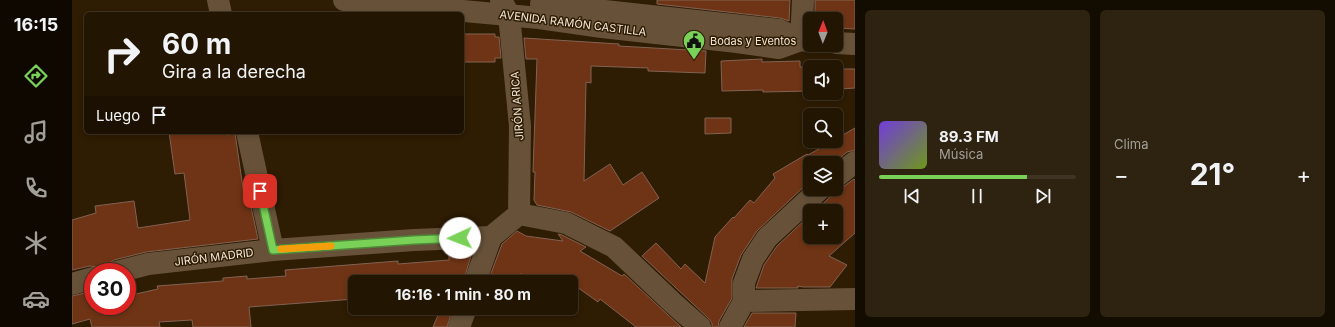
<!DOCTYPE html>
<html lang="es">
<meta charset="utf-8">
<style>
:root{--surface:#221502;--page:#2e2211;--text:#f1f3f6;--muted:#a29f99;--line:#3f3424;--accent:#7ad157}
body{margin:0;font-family:Inter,sans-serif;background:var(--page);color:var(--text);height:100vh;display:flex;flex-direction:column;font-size:15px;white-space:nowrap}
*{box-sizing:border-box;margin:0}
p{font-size:13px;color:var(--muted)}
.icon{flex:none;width:22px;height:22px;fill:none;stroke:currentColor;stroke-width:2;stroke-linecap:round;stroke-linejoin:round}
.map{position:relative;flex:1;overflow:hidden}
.sheet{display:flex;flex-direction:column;gap:10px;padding:10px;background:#130c01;width:480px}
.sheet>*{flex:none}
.hud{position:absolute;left:12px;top:12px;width:380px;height:122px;border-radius:6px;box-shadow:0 2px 6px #0003,0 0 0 1px var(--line);background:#221502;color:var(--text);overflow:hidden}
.needle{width:26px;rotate:1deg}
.tools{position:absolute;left:731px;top:12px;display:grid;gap:8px}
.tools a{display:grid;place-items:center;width:40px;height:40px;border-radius:6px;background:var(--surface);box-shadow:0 2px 6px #0003,0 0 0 1px var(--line);font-size:20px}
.speed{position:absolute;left:12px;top:263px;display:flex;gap:8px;font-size:20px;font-weight:700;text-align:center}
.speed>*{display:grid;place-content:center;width:52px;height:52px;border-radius:50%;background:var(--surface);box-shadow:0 2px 6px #0003,0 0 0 1px var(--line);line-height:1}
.speed .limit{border:6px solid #d22;background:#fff;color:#111}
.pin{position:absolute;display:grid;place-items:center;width:34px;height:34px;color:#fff;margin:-17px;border-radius:8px;box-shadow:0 2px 6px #0006}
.me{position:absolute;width:44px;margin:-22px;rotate:268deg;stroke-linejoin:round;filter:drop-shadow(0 0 3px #0008)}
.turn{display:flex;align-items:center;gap:14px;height:84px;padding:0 12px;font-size:18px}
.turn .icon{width:52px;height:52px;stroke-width:2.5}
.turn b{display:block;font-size:28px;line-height:34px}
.then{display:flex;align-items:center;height:38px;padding:0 12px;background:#0003;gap:8px;font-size:15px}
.big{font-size:30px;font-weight:700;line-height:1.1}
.sheet .widget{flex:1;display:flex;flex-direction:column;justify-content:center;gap:6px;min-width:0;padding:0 14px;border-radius:6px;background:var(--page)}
.song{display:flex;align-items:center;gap:12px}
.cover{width:48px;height:48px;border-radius:6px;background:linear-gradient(135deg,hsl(260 70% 55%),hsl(80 70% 35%))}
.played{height:4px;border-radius:2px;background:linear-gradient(90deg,var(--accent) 75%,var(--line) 75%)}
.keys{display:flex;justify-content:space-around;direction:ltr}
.heat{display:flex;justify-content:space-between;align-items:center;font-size:22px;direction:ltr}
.sheet .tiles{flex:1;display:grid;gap:10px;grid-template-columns:repeat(2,1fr)}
.trip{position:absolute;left:276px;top:275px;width:230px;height:40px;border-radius:6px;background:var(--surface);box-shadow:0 2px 6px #0003,0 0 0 1px var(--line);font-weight:700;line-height:40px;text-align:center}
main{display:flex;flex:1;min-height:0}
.menu{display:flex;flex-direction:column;width:72px;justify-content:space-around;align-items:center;background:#0e0801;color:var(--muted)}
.menu .icon{width:28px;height:28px}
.menu .current{color:var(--accent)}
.menu b{font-size:18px;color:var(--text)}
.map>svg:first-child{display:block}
.building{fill:#6f3415;stroke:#826253}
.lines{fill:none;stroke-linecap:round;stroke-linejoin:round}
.street{stroke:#675239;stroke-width:22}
.secondary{stroke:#675239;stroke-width:22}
.route-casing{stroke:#4f8839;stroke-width:10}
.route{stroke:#7ad157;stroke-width:7}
.slow{stroke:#f59e0b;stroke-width:7}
.labels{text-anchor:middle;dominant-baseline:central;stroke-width:3;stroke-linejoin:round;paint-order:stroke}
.street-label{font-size:11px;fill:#f4e7d9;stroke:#2e1c03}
.poi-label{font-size:11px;fill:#f4e7d9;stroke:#2e1c03;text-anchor:start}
</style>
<main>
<nav class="menu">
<b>16:15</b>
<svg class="icon current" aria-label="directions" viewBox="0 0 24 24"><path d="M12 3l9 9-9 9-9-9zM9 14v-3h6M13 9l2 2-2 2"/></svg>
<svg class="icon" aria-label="music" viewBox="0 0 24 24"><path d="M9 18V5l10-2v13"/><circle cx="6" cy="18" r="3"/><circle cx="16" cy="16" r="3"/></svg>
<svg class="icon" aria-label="phone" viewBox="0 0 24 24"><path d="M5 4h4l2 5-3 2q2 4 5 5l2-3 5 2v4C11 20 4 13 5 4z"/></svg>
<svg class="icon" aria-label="climate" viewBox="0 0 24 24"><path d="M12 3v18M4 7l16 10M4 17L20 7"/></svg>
<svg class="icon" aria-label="car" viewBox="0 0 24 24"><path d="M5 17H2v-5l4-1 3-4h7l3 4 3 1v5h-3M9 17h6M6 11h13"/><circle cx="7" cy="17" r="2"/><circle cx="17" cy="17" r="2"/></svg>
</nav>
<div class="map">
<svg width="783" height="327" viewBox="0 0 783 327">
<rect width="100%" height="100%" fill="#2e1c03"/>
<path class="building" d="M585 0H718L717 21 708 18 585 4Z
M743 0H783V29L764 28V19H743Z
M390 34H423V37H427L429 58H423V62H390Z
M452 38 547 44V46L634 51 633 73 576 71V68L519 66V83L514 82 512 181 538 164 551 185 570 172 587 198 538 231 499 212 465 205 462 200 463 172H461L465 59H454Z
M690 59V62L728 61V67H745H738V91L691 92V90L650 91 649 61Z
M764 69H783V88L769 89 770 90H764Z
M633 118H659V133L633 134Z
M783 128V150L775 152 762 163H738V181L685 231 669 255 660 279V298L647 321 646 327H640V323L636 318 570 256 584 243 609 269 613 264 633 283 643 237 661 217 662 218 678 200 682 203 703 178 701 174 735 154 736 155 761 141H764V139Z
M97 132H155L156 135 163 133 173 202H178L186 239 74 252 42 260 35 265 26 267 18 266 0 270V220L24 213 23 206 62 201 66 228 118 220 112 173 103 174Z
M782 179 783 180V233L757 256 775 265 758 287H731L726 286V288H684L692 265 705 246 738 215V237H764V211H743L757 198 760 193V189H766L771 187Z
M445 231 454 236 491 241 486 234 490 235 514 247 508 251 550 276 552 274 609 327H564L528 299 526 302 498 282 448 274 447 281 418 276 430 244Z
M400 253 391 282H283V299L177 307 179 327H121L120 320 87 322 88 327H20L18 319 0 324V296L21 291V306H55V296L86 289 85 286 151 281V278L175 276V279L214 276 213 270 326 261V264L377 260V254Z
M369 308H381L375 327H361Z
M680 313H724L723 327H672Z"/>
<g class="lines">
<path class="street" d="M146 0 149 14
M429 0 437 15 448 126 447 214
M729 40 731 0
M175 132 201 250
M764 177 783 162
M447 214 494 223 542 247 602 304 628 327
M45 272 76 264 201 250 342 240 419 237 447 214
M403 282 419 237
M0 284 21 278
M672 301 783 299
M387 327 394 308
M658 327 672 301V283L681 259 695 238 748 189"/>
<path class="secondary" d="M272 0 467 18 530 27 665 42 707 48 729 40
M469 4 707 30 729 40 737 41
M764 43 783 44"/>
</g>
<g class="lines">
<g class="route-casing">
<path id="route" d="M188 191 201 250 342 240 388 238"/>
</g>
<use href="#route" class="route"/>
<path class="slow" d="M209 249 259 246"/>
</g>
<defs>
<g id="civic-pin" transform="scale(1.15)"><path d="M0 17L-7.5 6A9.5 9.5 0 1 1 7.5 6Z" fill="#7ad157" stroke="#2e1c03"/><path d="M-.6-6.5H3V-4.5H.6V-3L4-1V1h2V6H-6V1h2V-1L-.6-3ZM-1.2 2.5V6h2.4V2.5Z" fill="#111"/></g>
</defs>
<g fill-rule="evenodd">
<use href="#civic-pin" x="622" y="41"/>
</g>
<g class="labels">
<g class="street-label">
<text transform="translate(501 23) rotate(7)">AVENIDA RAMÓN CASTILLA</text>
<text transform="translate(445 106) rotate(-94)">JIRÓN ARICA</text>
<text transform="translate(142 257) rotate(-7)">JIRÓN MADRID</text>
</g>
<g class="poi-label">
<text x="638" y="41">Bodas y Eventos</text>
</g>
</g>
</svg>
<div class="tools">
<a><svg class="needle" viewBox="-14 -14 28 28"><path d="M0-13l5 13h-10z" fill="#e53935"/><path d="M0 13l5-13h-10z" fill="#a29f99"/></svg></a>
<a><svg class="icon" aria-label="sound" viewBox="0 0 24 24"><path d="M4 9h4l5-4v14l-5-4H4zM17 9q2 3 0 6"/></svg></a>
<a><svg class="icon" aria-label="search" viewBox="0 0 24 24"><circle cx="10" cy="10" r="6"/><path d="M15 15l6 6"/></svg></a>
<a><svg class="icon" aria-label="layers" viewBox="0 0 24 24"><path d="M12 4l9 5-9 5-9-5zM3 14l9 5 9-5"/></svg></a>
<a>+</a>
</div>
<div class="speed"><div class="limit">30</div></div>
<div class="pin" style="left:188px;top:191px;background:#d93025"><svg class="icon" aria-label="arrive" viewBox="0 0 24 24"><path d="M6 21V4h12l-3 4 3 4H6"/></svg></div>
<svg class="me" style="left:388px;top:238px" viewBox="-20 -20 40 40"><circle r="19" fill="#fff"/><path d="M0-13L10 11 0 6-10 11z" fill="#7ad157"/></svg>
<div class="trip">16:16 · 1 min · 80 m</div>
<div class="hud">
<div class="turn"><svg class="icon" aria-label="right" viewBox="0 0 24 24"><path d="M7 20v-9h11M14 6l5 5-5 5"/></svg><div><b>60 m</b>Gira a la derecha</div></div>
<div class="then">Luego<svg class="icon" aria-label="arrive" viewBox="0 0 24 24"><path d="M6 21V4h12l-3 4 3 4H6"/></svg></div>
</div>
</div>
<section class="sheet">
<div class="tiles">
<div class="widget">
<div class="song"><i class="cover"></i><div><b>89.3 FM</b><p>Música</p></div></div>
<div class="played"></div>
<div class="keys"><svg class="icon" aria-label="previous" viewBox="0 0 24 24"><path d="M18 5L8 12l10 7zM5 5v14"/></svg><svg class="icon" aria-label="pause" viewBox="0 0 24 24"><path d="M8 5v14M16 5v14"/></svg><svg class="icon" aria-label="next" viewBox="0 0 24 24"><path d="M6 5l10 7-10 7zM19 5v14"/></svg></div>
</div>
<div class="widget"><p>Clima</p>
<div class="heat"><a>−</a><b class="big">21°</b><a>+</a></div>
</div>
</div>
</section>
</main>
